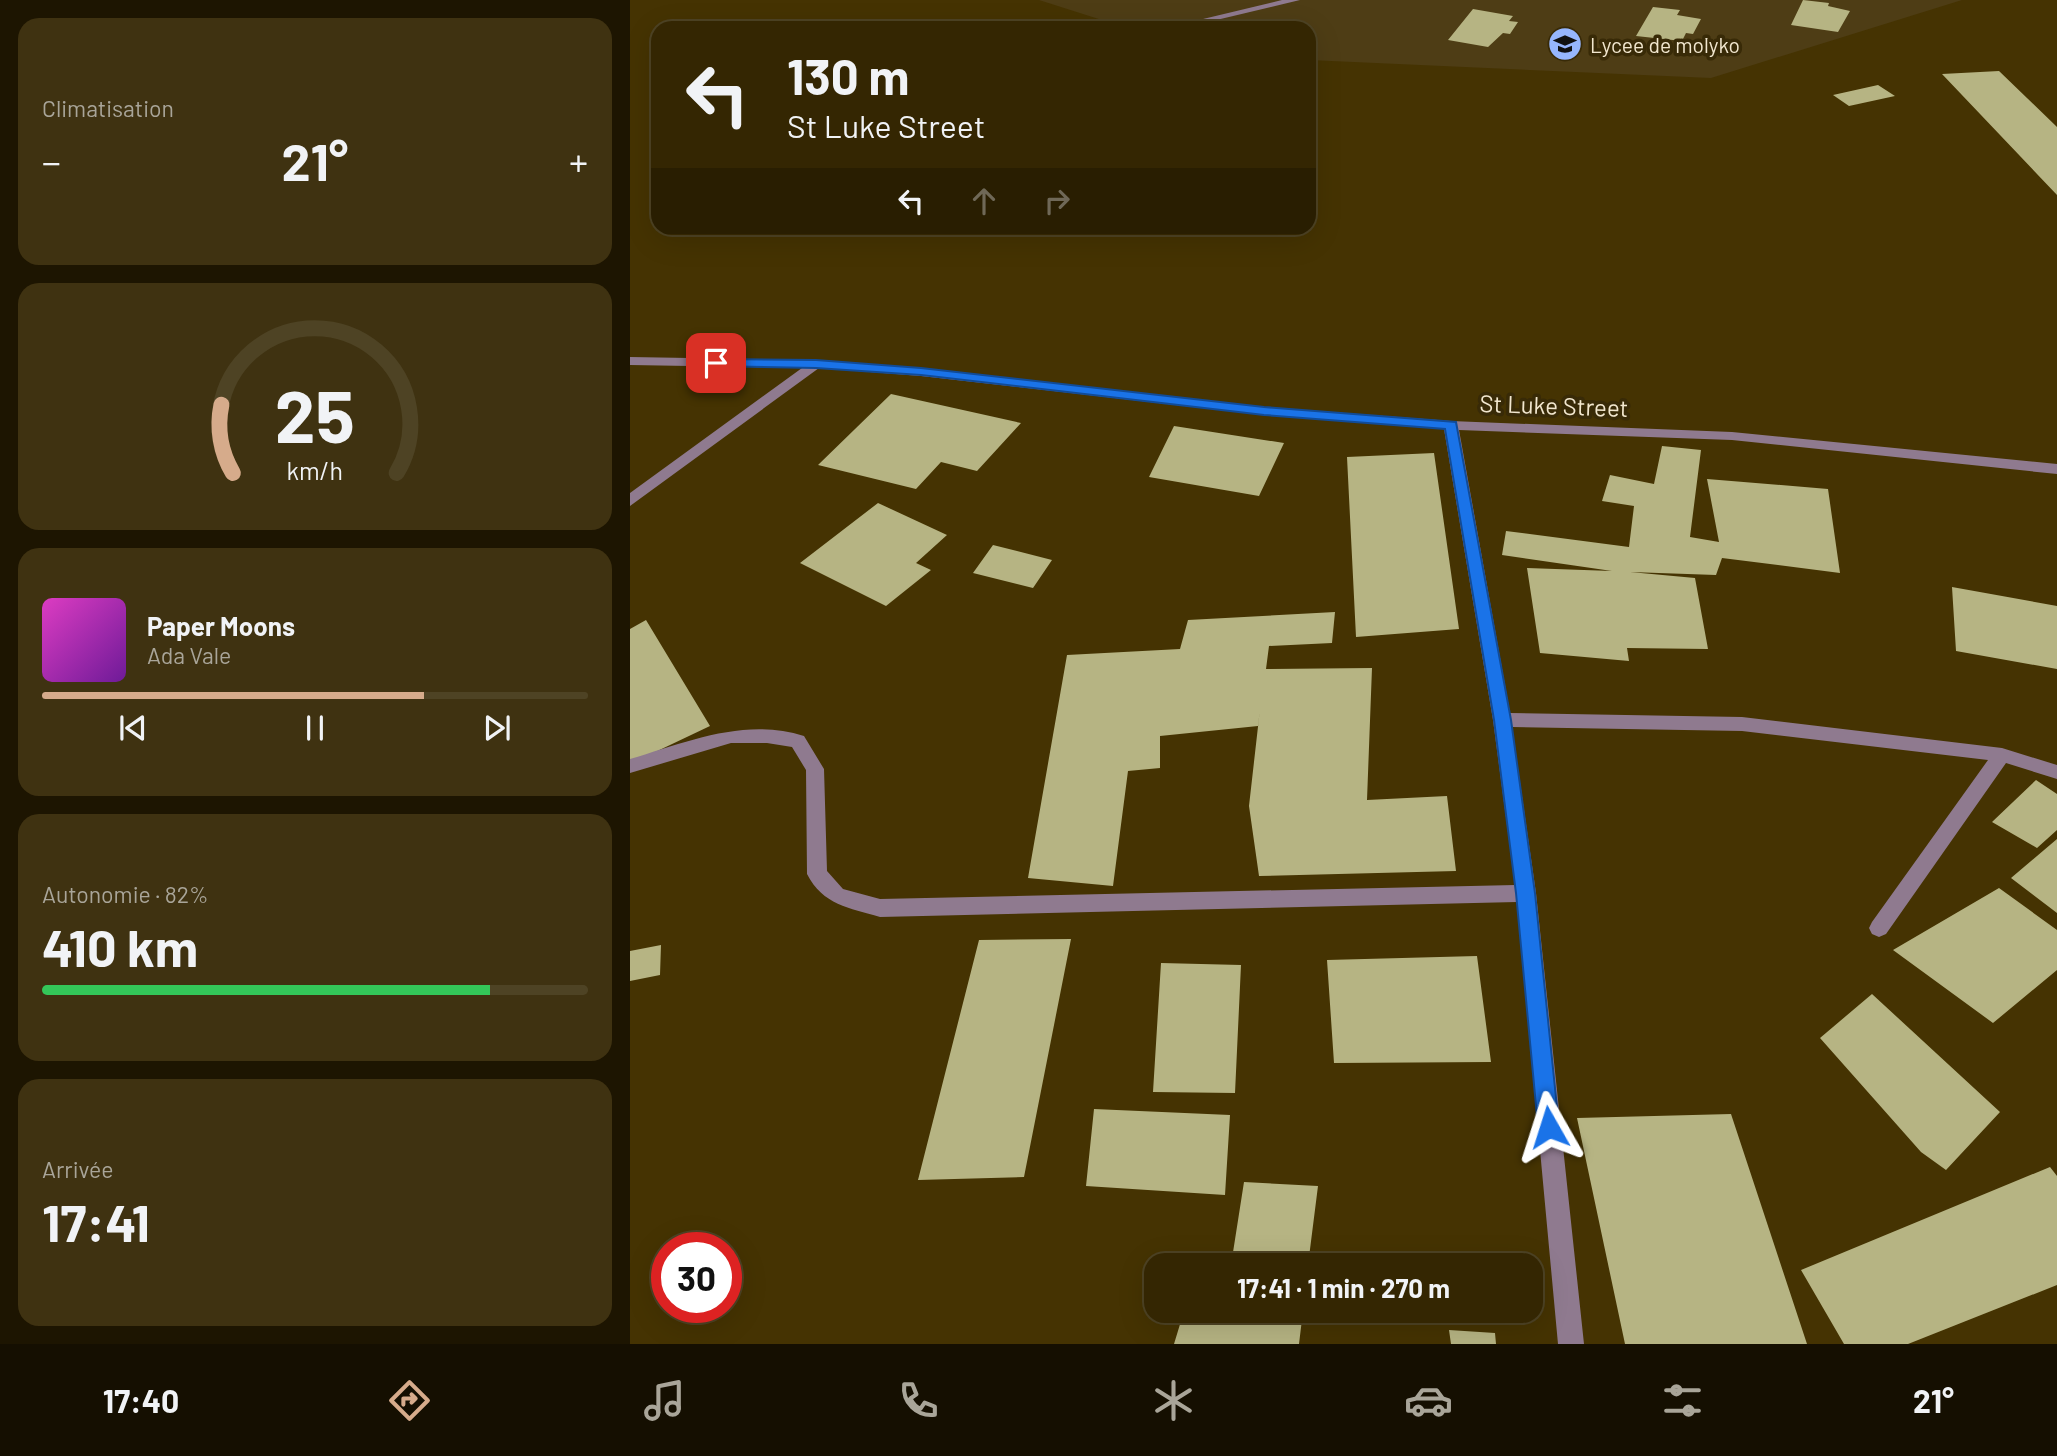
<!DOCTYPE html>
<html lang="fr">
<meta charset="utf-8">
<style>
:root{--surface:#342602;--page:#3f3211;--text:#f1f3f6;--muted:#a9a599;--line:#4e4324;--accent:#d6ab8b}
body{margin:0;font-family:Barlow,sans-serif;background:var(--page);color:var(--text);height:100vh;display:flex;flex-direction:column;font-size:26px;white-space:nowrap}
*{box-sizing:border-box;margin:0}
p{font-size:23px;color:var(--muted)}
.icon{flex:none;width:38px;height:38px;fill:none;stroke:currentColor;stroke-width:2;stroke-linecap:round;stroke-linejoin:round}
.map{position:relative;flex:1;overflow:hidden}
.details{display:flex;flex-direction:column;gap:18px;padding:18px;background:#1d1501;width:630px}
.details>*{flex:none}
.hud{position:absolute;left:21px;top:21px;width:665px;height:214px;border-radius:21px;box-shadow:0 7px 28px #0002,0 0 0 2px var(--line);background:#342602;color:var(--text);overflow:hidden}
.speed{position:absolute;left:21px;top:1232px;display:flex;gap:14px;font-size:35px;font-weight:700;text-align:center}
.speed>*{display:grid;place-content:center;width:91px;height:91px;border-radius:50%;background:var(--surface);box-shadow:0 7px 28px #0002,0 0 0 2px var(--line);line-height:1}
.speed .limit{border:10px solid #d22;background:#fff;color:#111}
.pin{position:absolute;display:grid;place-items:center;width:60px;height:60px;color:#fff;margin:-30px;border-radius:14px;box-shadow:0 4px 10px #0006}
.me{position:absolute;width:77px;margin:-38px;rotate:354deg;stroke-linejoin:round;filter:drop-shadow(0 0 5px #0008)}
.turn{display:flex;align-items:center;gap:24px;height:147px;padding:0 21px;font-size:32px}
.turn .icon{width:91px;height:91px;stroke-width:2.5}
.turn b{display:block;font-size:49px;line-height:60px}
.lanes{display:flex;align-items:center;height:66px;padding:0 21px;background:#0003;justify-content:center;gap:35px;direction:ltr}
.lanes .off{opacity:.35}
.big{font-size:52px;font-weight:700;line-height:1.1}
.details .tile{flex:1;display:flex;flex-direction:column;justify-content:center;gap:10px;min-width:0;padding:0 24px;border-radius:21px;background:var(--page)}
.details .dial{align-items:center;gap:0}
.dial svg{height:182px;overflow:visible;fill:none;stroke:var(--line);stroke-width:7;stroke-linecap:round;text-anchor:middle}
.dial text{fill:var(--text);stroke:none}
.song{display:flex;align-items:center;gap:21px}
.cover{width:84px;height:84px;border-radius:10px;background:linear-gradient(135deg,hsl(310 70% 55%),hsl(280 70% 35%))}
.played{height:7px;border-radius:4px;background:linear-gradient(90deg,var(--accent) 70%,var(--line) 70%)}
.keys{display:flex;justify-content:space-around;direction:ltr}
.heat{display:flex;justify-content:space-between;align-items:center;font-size:38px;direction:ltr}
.charge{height:10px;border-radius:5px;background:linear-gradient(90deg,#34c759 82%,var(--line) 0)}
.trip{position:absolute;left:514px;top:1253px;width:399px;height:70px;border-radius:21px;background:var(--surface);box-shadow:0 7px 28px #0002,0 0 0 2px var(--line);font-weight:700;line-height:70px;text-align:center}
.tab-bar{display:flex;height:112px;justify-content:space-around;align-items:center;background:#150f01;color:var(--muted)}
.tab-bar .icon{width:49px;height:49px}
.tab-bar .on{color:var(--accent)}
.tab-bar b{font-size:32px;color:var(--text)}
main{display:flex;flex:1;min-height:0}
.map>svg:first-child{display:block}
.built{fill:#4e3d15}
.building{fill:#b6b483}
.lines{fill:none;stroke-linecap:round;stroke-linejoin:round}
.minor{fill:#8f7a8f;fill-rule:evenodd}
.route{fill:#1a73e8;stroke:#114b97;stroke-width:2}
.labels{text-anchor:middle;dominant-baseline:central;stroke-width:7;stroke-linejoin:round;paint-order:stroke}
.far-poi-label{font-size:21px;fill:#f2e7cf;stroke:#382a07;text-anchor:start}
.street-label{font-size:24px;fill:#f2e7cf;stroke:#382a07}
</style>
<main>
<section class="details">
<div class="tile"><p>Climatisation</p>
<div class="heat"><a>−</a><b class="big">21°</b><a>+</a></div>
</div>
<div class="tile dial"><svg viewBox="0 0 100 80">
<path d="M14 69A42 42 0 1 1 86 69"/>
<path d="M14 69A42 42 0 0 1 9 39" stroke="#d6ab8b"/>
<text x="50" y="56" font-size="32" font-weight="700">25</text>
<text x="50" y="72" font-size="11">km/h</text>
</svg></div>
<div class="tile">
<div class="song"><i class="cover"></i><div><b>Paper Moons</b><p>Ada Vale</p></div></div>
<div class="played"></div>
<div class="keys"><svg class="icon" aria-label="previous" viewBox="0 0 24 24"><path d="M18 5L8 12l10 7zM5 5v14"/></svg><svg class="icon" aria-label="pause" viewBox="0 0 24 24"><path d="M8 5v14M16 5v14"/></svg><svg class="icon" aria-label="next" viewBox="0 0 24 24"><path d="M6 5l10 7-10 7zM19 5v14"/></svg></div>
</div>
<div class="tile"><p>Autonomie · 82%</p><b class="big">410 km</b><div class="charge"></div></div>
<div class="tile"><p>Arrivée</p><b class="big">17:41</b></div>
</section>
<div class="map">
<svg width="1427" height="1344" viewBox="0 0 1427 1344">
<rect width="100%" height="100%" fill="#453302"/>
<path class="built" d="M409 0H1332L1081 78 679 60V28H497Z"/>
<path class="building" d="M1173 0 1199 3 1198 6 1220 11 1208 32 1161 25Z
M1023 7 1050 10 1047 15 1071 19 1063 34 1056 33 1052 41 1006 36Z
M843 9 883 16 879 21 888 22 880 34 873 33 858 47 818 40Z
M1369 71 1427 127V195L1312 74Z
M1248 85 1265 96 1219 106 1203 95Z
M261 394 391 423 347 471 311 462 286 489 188 465Z
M544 426 654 443 629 496 519 477Z
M1032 446 1071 450 1060 537 1089 542 1077 479 1198 489 1210 573 1092 558 1086 575 1000 572 1065 578 1078 649 997 648 999 661 910 653 897 568 982 571 872 555 876 531 999 547 1004 506 972 501 980 475 1024 484Z
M804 453 829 629 726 637 717 457Z
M248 503 317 535 286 563 301 570 256 606 170 563Z
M363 545 422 560 403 588 343 573Z
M1322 587 1427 606V669L1326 651Z
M705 612 702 643 639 646 636 669 742 668 737 800 817 796 826 871 629 876 619 806 630 709 628 726 530 736V768L498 771 483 886 398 878 437 655 550 649 558 620Z
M16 620 80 726 0 764V629Z
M1406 780 1427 794V830L1407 848 1362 822Z
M1427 839V913L1381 878Z
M1369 888 1427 930V970L1363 1023 1263 950Z
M441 939 394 1177 288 1180 349 940Z
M31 945 30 975 0 981V951Z
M847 956 861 1062 704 1063 697 960Z
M531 963 611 965 605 1093 523 1092Z
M1242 994 1370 1112 1316 1170 1291 1152 1190 1038Z
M464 1109 600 1115 595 1195 456 1186Z
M1101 1114 1177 1344H995L947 1118Z
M1420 1167 1427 1176V1285L1278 1344H1214L1171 1270Z
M614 1182 688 1186 678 1265H601Z
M554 1311H673L669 1344H544Z
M819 1330 865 1333 866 1344H821Z"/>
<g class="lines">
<path class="minor" d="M652 0H670L578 22 573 19Z
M0 357 186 360 291 368 634 407 821 421 1102 432 1427 464V474L1102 440 829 430 880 713 1112 717 1372 748 1427 765V779L1376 763 1256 934 1249 937 1242 934 1239 928 1242 922 1358 760 1112 731 882 727 906 893 954 1344H928L887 902 250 917C219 908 193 905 177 874L176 770 162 747 137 743H101L0 773V759C57 742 115 717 174 736L194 769 197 871 213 889 250 899 885 885 863 720 814 429 634 415 291 376 189 368 0 506V493L172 368 0 365Z"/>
</g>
<path class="route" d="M86 359 186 360 291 368 634 407 826 422 881 720 905 893 929 1127 926 1134 919 1137 911 1134 908 1127 886 893 864 720 815 429 634 415 291 375 186 368 81 366V360Z"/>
<defs>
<g id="school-disc" transform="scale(1.75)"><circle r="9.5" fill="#96b6fd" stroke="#382a07"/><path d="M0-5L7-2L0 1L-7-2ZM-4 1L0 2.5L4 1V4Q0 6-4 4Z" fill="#111"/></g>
</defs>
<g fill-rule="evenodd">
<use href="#school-disc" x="935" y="44"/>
</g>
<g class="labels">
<g class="far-poi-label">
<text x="960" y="44">Lycee de molyko</text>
</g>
<g class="street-label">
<text transform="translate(924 405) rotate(2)">St Luke Street</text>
</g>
</g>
</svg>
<div class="speed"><div class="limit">30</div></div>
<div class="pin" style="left:86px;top:363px;background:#d93025"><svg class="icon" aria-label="arrive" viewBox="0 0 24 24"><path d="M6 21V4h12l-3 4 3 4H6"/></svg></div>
<svg class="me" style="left:919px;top:1127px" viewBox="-20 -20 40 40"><path d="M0-17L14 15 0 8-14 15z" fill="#1a73e8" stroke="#fff" stroke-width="4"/></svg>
<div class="trip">17:41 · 1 min · 270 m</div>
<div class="hud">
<div class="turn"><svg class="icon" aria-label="left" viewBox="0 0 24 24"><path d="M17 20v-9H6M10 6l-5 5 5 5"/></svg><div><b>130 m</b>St Luke Street</div></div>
<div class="lanes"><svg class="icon" aria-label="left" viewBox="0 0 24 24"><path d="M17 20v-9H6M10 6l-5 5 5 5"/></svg><svg class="icon off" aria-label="ahead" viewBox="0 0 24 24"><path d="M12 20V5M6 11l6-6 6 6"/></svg><svg class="icon off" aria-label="right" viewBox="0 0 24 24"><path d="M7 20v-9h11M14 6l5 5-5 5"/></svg></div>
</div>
</div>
</main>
<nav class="tab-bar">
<b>17:40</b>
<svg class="icon on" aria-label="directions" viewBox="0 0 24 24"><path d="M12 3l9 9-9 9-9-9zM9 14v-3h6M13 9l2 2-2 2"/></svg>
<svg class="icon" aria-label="music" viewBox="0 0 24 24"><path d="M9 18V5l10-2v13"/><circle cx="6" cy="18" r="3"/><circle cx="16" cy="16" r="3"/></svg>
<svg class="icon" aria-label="phone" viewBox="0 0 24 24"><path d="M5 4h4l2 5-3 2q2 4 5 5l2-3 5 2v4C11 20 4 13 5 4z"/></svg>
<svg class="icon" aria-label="climate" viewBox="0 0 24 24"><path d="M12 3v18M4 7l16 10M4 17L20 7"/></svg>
<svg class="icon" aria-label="car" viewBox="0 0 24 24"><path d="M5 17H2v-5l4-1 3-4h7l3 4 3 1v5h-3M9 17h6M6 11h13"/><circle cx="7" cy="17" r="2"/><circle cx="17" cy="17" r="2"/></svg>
<svg class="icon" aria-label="filters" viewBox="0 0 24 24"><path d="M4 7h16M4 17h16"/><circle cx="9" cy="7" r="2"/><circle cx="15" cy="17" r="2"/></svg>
<b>21°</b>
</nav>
